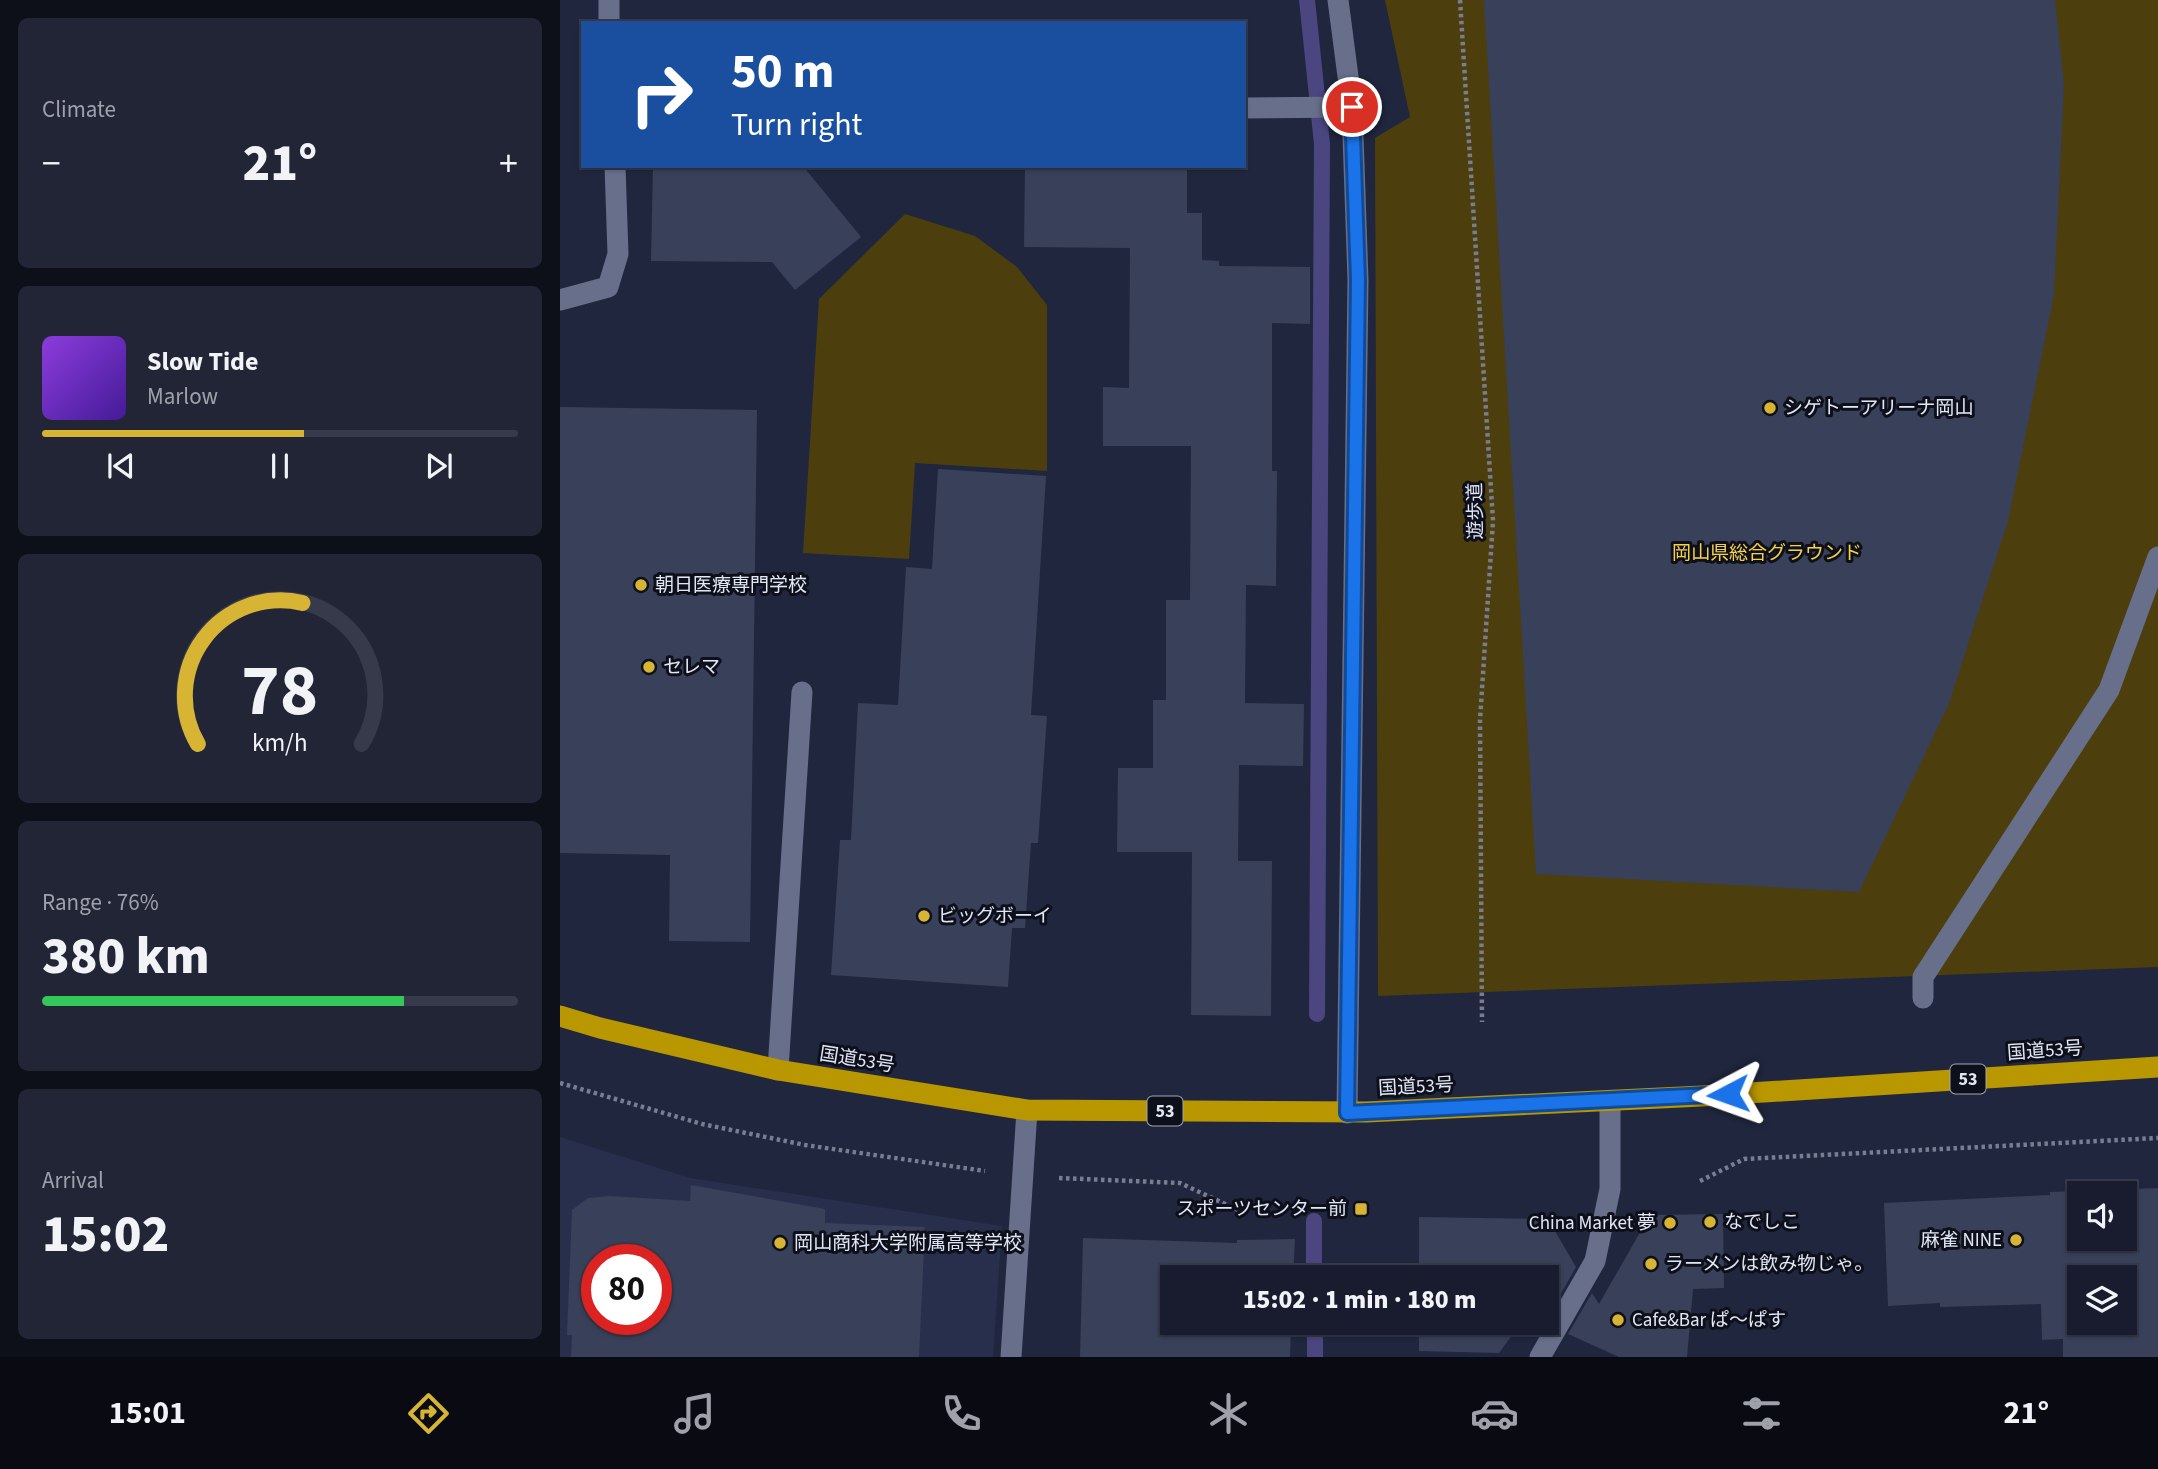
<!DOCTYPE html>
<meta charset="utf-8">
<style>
:root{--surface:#181c2e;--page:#212536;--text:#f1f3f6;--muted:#9fa1aa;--line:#363a4a;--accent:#d7b434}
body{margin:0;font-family:"Source Sans 3","Noto Sans JP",sans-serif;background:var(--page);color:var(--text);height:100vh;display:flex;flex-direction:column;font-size:26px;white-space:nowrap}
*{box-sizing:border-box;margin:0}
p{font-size:23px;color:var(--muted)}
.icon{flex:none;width:38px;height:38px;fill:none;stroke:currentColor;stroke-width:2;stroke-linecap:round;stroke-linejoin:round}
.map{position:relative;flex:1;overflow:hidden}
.drawer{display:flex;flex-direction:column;gap:18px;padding:18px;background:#0d0f19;width:560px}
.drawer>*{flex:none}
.hud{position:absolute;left:21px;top:21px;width:665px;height:147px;border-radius:0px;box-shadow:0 2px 5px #0004,0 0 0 2px var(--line);background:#1a4fa0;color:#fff;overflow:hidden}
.buttons{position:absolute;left:1507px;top:1181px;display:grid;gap:14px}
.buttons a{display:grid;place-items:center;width:70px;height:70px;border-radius:0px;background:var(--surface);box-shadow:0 2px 5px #0004,0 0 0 2px var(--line);font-size:35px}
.speed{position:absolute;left:21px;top:1244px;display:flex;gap:14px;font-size:35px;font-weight:700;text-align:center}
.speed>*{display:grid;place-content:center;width:91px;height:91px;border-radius:50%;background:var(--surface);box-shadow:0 2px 5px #0004,0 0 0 2px var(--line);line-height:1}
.speed .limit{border:10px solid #d22;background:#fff;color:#111}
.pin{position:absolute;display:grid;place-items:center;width:60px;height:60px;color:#fff;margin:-30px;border:4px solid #fff;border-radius:50%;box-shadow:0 2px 7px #0007}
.me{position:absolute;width:77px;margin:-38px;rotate:266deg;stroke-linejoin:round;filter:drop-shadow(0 0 5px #0008)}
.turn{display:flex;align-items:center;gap:24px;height:147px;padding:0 35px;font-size:32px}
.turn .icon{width:91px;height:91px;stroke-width:2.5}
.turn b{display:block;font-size:49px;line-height:60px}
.big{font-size:52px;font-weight:800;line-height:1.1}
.drawer .widget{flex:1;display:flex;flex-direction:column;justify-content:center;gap:10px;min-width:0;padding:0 24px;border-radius:10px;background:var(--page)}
.drawer .dial{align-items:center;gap:0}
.dial svg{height:182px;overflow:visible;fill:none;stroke:var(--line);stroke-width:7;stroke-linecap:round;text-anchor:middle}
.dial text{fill:var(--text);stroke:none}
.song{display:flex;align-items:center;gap:21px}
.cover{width:84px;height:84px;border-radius:10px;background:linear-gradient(135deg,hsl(270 70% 55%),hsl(260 70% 35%))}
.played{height:7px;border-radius:4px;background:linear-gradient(90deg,var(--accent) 55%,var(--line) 55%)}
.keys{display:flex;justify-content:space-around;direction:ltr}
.heat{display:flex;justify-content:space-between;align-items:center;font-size:38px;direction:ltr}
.charge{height:10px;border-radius:5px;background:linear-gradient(90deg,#34c759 76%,var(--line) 0)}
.trip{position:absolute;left:600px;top:1265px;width:399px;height:70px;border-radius:0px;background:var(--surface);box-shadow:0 2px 5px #0004,0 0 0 2px var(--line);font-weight:800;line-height:70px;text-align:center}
.dock{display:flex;height:112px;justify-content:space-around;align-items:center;background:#0a0b12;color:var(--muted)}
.dock .icon{width:49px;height:49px}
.dock .current{color:var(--accent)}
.dock b{font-size:32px;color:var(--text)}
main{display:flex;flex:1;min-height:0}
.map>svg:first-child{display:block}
.built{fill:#272f4c;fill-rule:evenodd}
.green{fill:#4c3f0d}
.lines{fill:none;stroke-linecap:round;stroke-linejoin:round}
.stream{stroke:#4b4680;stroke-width:16}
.building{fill:#394059;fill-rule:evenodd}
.path{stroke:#787d92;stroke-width:4.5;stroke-dasharray:3.5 3.5;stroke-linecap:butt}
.lane{stroke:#676f8b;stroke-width:21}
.street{stroke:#676f8b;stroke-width:21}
.highway{stroke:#b99700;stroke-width:21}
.route-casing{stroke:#114b97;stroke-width:18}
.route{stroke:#1a73e8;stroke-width:12}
.poi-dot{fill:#d7b434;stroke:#0d101a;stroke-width:2.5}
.labels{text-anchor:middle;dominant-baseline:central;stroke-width:6;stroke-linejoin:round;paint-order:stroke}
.shield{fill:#0d101a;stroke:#a1a6b4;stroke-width:2}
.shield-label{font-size:18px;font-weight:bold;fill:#e1e6f6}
.poi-label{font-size:19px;fill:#e1e6f6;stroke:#0d101a;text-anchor:start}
.street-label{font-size:19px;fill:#e1e6f6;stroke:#0d101a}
.park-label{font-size:19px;fill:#f7d149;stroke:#0d101a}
</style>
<main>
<section class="drawer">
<div class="widget"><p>Climate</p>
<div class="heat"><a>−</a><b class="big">21°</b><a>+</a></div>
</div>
<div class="widget">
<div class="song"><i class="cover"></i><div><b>Slow Tide</b><p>Marlow</p></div></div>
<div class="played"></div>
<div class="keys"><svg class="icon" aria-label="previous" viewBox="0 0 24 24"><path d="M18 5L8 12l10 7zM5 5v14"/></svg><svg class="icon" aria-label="pause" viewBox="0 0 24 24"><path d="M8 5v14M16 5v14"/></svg><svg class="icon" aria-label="next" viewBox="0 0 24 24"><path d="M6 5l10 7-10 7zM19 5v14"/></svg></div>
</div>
<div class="widget dial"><svg viewBox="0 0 100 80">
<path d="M14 69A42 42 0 1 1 86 69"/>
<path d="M14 69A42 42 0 0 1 60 7" stroke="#d7b434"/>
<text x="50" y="56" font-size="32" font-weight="700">78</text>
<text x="50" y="72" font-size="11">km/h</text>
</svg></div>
<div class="widget"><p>Range · 76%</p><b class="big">380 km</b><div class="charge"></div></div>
<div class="widget"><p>Arrival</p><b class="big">15:02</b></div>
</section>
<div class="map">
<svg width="1598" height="1357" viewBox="0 0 1598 1357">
<rect width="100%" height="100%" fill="#20263e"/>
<path class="built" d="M0 1137 130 1178 442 1226 433 1357H0ZM37 1260H96V1320H37Z"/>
<path class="green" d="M825 0H1598V967L818 996 815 138 850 117Z
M345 214 415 236 457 267 487 305V471L355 463 349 559 243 553 259 299Z"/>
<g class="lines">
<path class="stream" d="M747 0 762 144 757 1014
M754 1221V1278
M755 1323V1357"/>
</g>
<path class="building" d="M924 0H1495L1504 84 1494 295 1448 521 1388 706 1299 892 976 874Z
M93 166H243L301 237 235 290 212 262 91 261Z
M465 166H627V213H642V260L659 261V266L750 267V324L712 323V471H717L716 586 686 585 685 703 744 704 743 766 679 765 678 861H712L711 1016 631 1015 632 852H557L558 768H593V700H606V600H630L631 446H543V387L569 388 570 248 464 247Z
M0 407 197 410 190 942 109 941 110 855 0 853Z
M378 469 486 476 471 715 487 716 478 843H471L465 928H452L448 987 271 975 280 840H291L298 703 338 705 346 567 372 569Z
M131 1185 265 1209V1223L365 1227 359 1357H11L12 1335H7L12 1210 28 1198 50 1196 130 1201ZM37 1260H96V1320H37Z
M1598 1188V1357H1503V1339L1482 1340 1481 1304 1380 1307V1303L1328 1306 1324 1203 1490 1195V1192ZM1519 1194H1564V1239H1519ZM1519 1278H1564V1323H1519Z
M1163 1214 1164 1288 1133 1289 1127 1357H1059L1008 1334 1032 1293 1039 1304 1090 1215Z
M859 1217 988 1219 1016 1267 987 1318V1278H859Z
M523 1238 677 1243V1240L735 1239 733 1278H612V1323H731L730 1357H520Z
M859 1323H961L939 1353 859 1351Z"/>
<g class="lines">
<path class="path" d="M900 0 933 521 920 720 922 1022
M0 1083 142 1124 245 1145 425 1171
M499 1178 620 1183 678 1210
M1140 1181 1184 1159 1598 1138"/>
<path class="lane" d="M1363 998V977L1549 690 1598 557"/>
<path class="street" d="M49 0V23
M778 0 792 107 798 280 787 1113
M684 108 792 107
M0 300 48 287 58 254 55 166
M218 1070 242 692
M451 1357 467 1110
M980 1357 1035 1261 1050 1189V1101"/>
<path class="highway" d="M0 1016 40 1028 218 1070 467 1110 806 1112 1142 1096 1598 1067"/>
</g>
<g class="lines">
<g class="route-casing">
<path id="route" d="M792 107 798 280 787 1113 1168 1094"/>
</g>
<use href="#route" class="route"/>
</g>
<g class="poi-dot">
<circle cx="1210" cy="408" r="7"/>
<circle cx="81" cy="585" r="7"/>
<circle cx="89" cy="667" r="7"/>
<circle cx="364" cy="916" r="7"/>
<rect x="794" y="1202" width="14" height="14" rx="3.5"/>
<circle cx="1150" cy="1222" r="7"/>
<circle cx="1110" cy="1223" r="7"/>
<circle cx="1456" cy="1240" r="7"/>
<circle cx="220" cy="1243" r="7"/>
<circle cx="1091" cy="1264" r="7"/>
<circle cx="1058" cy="1320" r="7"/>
</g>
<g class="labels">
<g class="shield">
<rect x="1390.5" y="1064.5" width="35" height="29" rx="5"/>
<rect x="587.5" y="1096.5" width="35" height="29" rx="5"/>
</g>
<g class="shield-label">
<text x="1408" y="1079">53</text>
<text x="605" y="1111">53</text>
</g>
<g class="poi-label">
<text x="1224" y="408">シゲトーアリーナ岡山</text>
<text x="95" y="585">朝日医療専門学校</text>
<text x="103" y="667">セレマ</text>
<text x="378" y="916">ビッグボーイ</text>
<text x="787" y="1209" text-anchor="end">スポーツセンター前</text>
<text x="1164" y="1222">なでしこ</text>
<text x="1096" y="1223" text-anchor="end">China Market 夢</text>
<text x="1442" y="1240" text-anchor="end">麻雀 NINE</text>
<text x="234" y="1243">岡山商科大学附属高等学校</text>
<text x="1105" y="1264">ラーメンは飲み物じゃ｡</text>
<text x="1072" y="1320">Cafe&amp;Bar ぱ〜ぱす</text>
</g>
<g class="street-label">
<text transform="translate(916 511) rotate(-91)">遊歩道</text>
<text transform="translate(1485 1051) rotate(-4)">国道53号</text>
<text transform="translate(297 1060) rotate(9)">国道53号</text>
<text transform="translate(856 1087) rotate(-3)">国道53号</text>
</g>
<g class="park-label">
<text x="1207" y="553">岡山県総合グラウンド</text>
</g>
</g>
</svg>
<div class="buttons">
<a><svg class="icon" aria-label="sound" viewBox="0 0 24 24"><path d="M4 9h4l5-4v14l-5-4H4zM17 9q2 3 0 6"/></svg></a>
<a><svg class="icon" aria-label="layers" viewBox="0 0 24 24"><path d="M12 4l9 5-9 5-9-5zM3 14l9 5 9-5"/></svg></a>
</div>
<div class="speed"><div class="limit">80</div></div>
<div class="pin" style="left:792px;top:107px;background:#d93025"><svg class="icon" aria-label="arrive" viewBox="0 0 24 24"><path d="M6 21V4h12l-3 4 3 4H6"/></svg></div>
<svg class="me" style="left:1168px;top:1094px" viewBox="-20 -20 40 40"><path d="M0-17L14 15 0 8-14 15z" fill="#1a73e8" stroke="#fff" stroke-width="4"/></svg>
<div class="trip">15:02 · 1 min · 180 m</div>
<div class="hud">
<div class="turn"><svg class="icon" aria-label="right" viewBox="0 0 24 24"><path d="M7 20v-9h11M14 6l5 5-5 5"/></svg><div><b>50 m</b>Turn right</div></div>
</div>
</div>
</main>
<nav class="dock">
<b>15:01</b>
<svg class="icon current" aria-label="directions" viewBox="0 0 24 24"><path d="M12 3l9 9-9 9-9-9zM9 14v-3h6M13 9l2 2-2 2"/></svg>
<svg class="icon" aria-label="music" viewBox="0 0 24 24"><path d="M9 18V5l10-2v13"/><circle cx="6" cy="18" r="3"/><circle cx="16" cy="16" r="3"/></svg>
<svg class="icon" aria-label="phone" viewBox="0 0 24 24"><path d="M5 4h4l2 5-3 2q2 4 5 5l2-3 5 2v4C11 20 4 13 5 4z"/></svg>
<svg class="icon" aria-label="climate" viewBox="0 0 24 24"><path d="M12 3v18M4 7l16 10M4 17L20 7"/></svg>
<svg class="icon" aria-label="car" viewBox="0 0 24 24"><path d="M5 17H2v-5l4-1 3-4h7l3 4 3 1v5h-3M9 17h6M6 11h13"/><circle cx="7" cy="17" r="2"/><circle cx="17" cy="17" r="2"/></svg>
<svg class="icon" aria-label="filters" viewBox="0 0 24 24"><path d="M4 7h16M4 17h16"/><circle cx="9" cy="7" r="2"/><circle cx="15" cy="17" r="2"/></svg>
<b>21°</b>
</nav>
